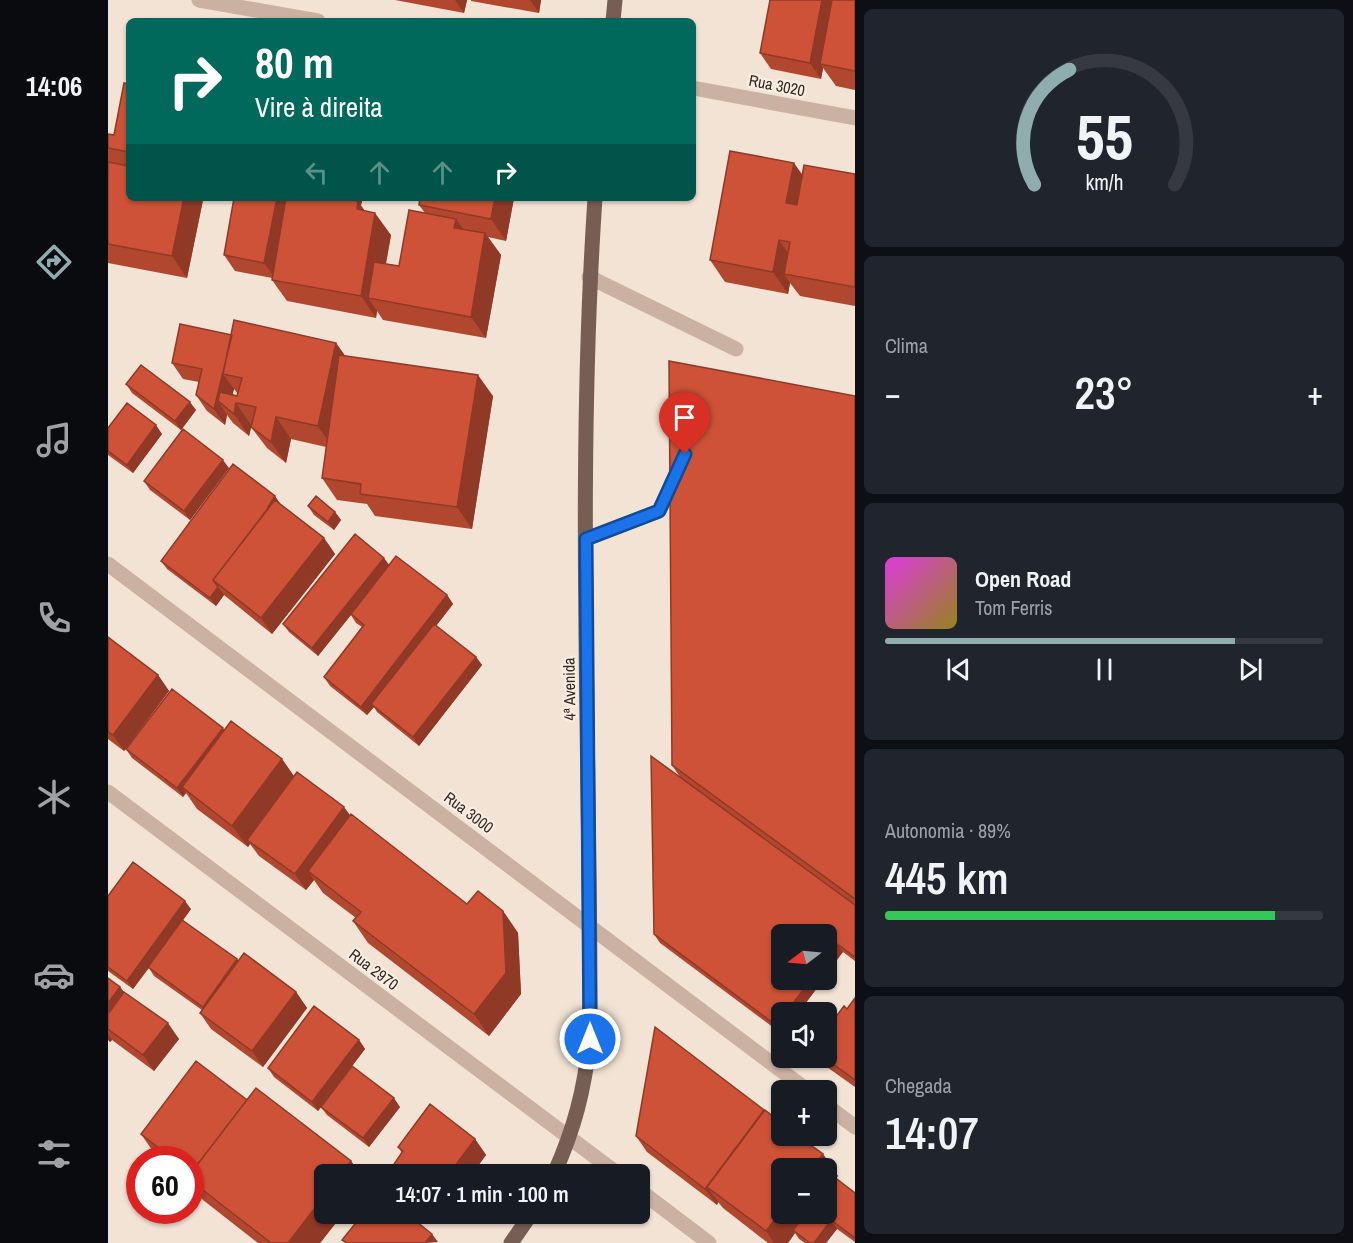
<!DOCTYPE html>
<html lang="pt">
<meta charset="utf-8">
<style>
:root{--surface:#171b24;--page:#20242c;--text:#f1f3f6;--muted:#9ea1a6;--line:#363941;--accent:#8fadaf}
body{margin:0;font-family:"Archivo Narrow",sans-serif;background:var(--page);color:var(--text);height:100vh;display:flex;flex-direction:column;font-size:22px;white-space:nowrap}
*{box-sizing:border-box;margin:0}
p{font-size:20px;color:var(--muted)}
.icon{flex:none;width:33px;height:33px;fill:none;stroke:currentColor;stroke-width:2;stroke-linecap:round;stroke-linejoin:round}
.map{position:relative;flex:1;overflow:hidden}
.drawer{display:flex;flex-direction:column;gap:9px;padding:9px;background:#0d0f14;width:498px}
.drawer>*{flex:none}
.top-card{position:absolute;left:18px;top:18px;width:570px;height:183px;border-radius:9px;box-shadow:0 2px 4px #0004;background:#00695c;color:#fff;overflow:hidden}
.needle{width:39px;rotate:254deg}
.fabs{position:absolute;left:663px;top:924px;display:grid;gap:12px}
.fabs a{display:grid;place-items:center;width:66px;height:66px;border-radius:9px;background:var(--surface);box-shadow:0 2px 4px #0004;font-size:30px}
.speed{position:absolute;left:18px;top:1146px;display:flex;gap:12px;font-size:30px;font-weight:700;text-align:center}
.speed>*{display:grid;place-content:center;width:78px;height:78px;border-radius:50%;background:var(--surface);box-shadow:0 2px 4px #0004;line-height:1}
.speed .limit{border:9px solid #d22;background:#fff;color:#111}
.pin{position:absolute;display:grid;place-items:center;width:51px;height:51px;color:#fff;margin:-62px -26px;border-radius:50% 50% 50% 0;rotate:-45deg;box-shadow:0 0 6px #0007}
.pin .icon{rotate:45deg}
.me{position:absolute;width:66px;margin:-33px;rotate:0deg;stroke-linejoin:round;filter:drop-shadow(0 0 4px #0008)}
.turn{display:flex;align-items:center;gap:21px;height:126px;padding:0 30px;font-size:27px}
.turn .icon{width:78px;height:78px;stroke-width:2.5}
.turn b{display:block;font-size:42px;line-height:51px}
.lanes{display:flex;align-items:center;height:57px;padding:0 30px;background:#0003;justify-content:center;gap:30px;direction:ltr}
.lanes .off{opacity:.35}
.big{font-size:45px;font-weight:600;line-height:1.1}
.drawer .widget{flex:1;display:flex;flex-direction:column;justify-content:center;gap:9px;min-width:0;padding:0 21px;border-radius:9px;background:var(--page)}
.drawer .dial{align-items:center;gap:0}
.dial svg{height:156px;overflow:visible;fill:none;stroke:var(--line);stroke-width:7;stroke-linecap:round;text-anchor:middle}
.dial text{fill:var(--text);stroke:none}
.song{display:flex;align-items:center;gap:18px}
.cover{width:72px;height:72px;border-radius:9px;background:linear-gradient(135deg,hsl(300 70% 55%),hsl(50 70% 35%))}
.played{height:6px;border-radius:3px;background:linear-gradient(90deg,var(--accent) 80%,var(--line) 80%)}
.keys{display:flex;justify-content:space-around;direction:ltr}
.heat{display:flex;justify-content:space-between;align-items:center;font-size:33px;direction:ltr}
.charge{height:9px;border-radius:4px;background:linear-gradient(90deg,#34c759 89%,var(--line) 0)}
.trip{position:absolute;left:206px;top:1164px;width:336px;height:60px;border-radius:9px;background:var(--surface);box-shadow:0 2px 4px #0004;font-weight:600;line-height:60px;text-align:center}
main{display:flex;flex:1;min-height:0}
.tabs{display:flex;flex-direction:column;width:108px;justify-content:space-around;align-items:center;background:#090b0e;color:var(--muted)}
.tabs .icon{width:42px;height:42px}
.tabs .selected{color:var(--accent)}
.tabs b{font-size:27px;color:var(--text)}
.map>svg:first-child{display:block}
.lines{fill:none;stroke-linecap:round;stroke-linejoin:round}
.minor{stroke:#cab1a1;stroke-width:15}
.major{stroke:#775e54;stroke-width:15}
.wall{fill:#b1472f;fill-rule:evenodd}
.shaded-wall{fill:#903926}
.building{fill:#ce5237;stroke:#903926;stroke-width:1.5}
.route-casing{stroke:#114b97;stroke-width:15}
.route{stroke:#1a73e8;stroke-width:10}
.labels{text-anchor:middle;dominant-baseline:central;stroke-width:4.5;stroke-linejoin:round;paint-order:stroke}
.street-label{font-size:16px;fill:#342824;stroke:#faede1}
</style>
<main>
<nav class="tabs">
<b>14:06</b>
<svg class="icon selected" aria-label="directions" viewBox="0 0 24 24"><path d="M12 3l9 9-9 9-9-9zM9 14v-3h6M13 9l2 2-2 2"/></svg>
<svg class="icon" aria-label="music" viewBox="0 0 24 24"><path d="M9 18V5l10-2v13"/><circle cx="6" cy="18" r="3"/><circle cx="16" cy="16" r="3"/></svg>
<svg class="icon" aria-label="phone" viewBox="0 0 24 24"><path d="M5 4h4l2 5-3 2q2 4 5 5l2-3 5 2v4C11 20 4 13 5 4z"/></svg>
<svg class="icon" aria-label="climate" viewBox="0 0 24 24"><path d="M12 3v18M4 7l16 10M4 17L20 7"/></svg>
<svg class="icon" aria-label="car" viewBox="0 0 24 24"><path d="M5 17H2v-5l4-1 3-4h7l3 4 3 1v5h-3M9 17h6M6 11h13"/><circle cx="7" cy="17" r="2"/><circle cx="17" cy="17" r="2"/></svg>
<svg class="icon" aria-label="filters" viewBox="0 0 24 24"><path d="M4 7h16M4 17h16"/><circle cx="9" cy="7" r="2"/><circle cx="15" cy="17" r="2"/></svg>
</nav>
<div class="map">
<svg width="747" height="1243" viewBox="0 0 747 1243">
<rect width="100%" height="100%" fill="#f2e3d5"/>
<g class="lines">
<path class="minor" d="M91 0 210 21
M585 88 747 118
M481 277 628 349
M478 539 551 511 571 468
M0 564 699 1090
M0 792 510 1174
M718 1105 747 1127
M531 1190 601 1243"/>
<path class="major" d="M505 21 507 0
M446 1174C467 1127 476 1091 482 1039 483 759 468 478 487 198
M403 1243 423 1214"/>
</g>
<path class="wall" d="M287 0H359L356 13Z
M363 0H433L431 13 363 1Z
M747 0V90L728 86 715 68 713 79 663 69 652 53Z
M21 84V166L0 162V134L6 135Z
M0 162 95 200 79 278 0 263Z
M747 174V306L692 296 682 283 680 294 617 282 602 260 694 175Z
M126 198H255L253 205H252L257 211 283 235 278 264 291 266 317 213 311 205 312 198H406L398 241 380 237 393 255 378 338 275 320 269 311 268 318 179 301 164 280V278L127 271 116 255Z
M124 335 228 343 237 356 385 396 364 529 267 516 259 504 229 500 214 478 218 447 183 439 178 463 159 448 143 427 144 425 141 436 125 423 119 415 117 425 99 411 88 395 91 382 75 379 64 363ZM126 389 130 394 129 396 124 394Z
M18 384 88 410 73 430 24 393Z
M747 396V961L735 952 674 980H715L691 1012H674V1034L552 943 546 934 572 777 564 765Z
M0 428 54 434 25 473 0 455Z
M121 468 82 520 42 490 36 481Z
M167 496 172 504 216 538 227 554 164 634 116 595 108 606 59 569 53 561Z
M200 506 227 512 233 520 226 530 206 515Z
M281 565 339 595 345 604 328 626 368 657 374 665 311 746 269 712 266 707 259 715 222 686 216 677 254 627 248 623 243 615 210 656 181 632 175 624Z
M0 637 50 675 61 691 16 751 0 739Z
M116 730 174 759 186 776 242 816 359 904 395 911 410 933 413 994 381 1036 260 943 245 921 248 918 215 893 206 880 198 890 151 856 142 844 140 847 89 809 78 793 75 797 24 758 18 749Z
M0 896 83 909 75 920 130 961 188 992 199 1008 155 1067 103 1029 92 1013 94 1010 46 976 41 968 25 989 0 971Z
M0 978 12 987 16 992 71 1039 46 1071 4 1040 2 1042 0 1040Z
M747 998V1087L716 1065 711 1058H718L739 1009Z
M251 1040 257 1049 210 1111 166 1077 160 1068Z
M139 1100 243 1161 252 1174H216V1214H235L212 1243H150L95 1200 82 1182V1160H56L44 1150 33 1134Z
M213 1107H292L261 1147 219 1115Z
M528 1136 715 1154 730 1176 728 1178 747 1193V1242L729 1229 718 1243H697L691 1239 687 1233 680 1243H660L615 1208 610 1202 609 1205 539 1152Z
M367 1139 378 1155 364 1174H289L284 1167 294 1153 290 1147Z"/>
<path class="shaded-wall" d="M347 0H359L356 13Z
M422 0H433L431 13Z
M714 0H728L712 64 715 68 713 79 702 63Z
M686 163 701 184 693 225 678 203Z
M76 198H94L95 200 79 278 64 256Z
M169 198H175L181 206 168 279 156 263Z
M249 198H255L253 205Z
M387 198H406L398 241 383 219Z
M250 201 265 223 249 209Z
M267 213 283 235 271 300 260 298 269 311 268 318 253 296Z
M348 219 363 241 346 228Z
M377 233 393 255 378 338 363 317Z
M671 240 686 262 676 274 682 283 680 294 665 272Z
M124 335 115 374 126 389 121 410 110 401 119 415 117 425 106 409Z
M228 343 243 364 225 448 210 426Z
M370 375 385 396 364 529 349 507Z
M82 402 88 410 73 430 67 421Z
M128 403 143 425 141 436 126 414Z
M168 417 183 439 178 463 163 442Z
M48 425 54 434 25 473 19 465Z
M115 460 121 468 82 520 76 511Z
M167 496 173 505 111 585 160 507Z
M227 512 233 520 226 530 220 522Z
M216 538 227 554 164 634 153 618Z
M276 558 282 566 210 656 204 648Z
M110 587 116 595 108 606 102 598Z
M339 595 345 604 266 706 263 704 266 707 259 715 253 707Z
M368 657 374 665 311 746 305 737Z
M50 675 61 691 16 751 5 735Z
M115 728 121 736 74 787 78 793 75 797 69 788Z
M174 759 189 781 139 840 142 844 140 847 124 826Z
M236 807 248 823 200 871 206 880 198 890 187 874Z
M77 901 83 909 25 989 19 981Z
M395 911 410 933 413 994 381 1036 366 1014Z
M729 944 735 952 718 975V958Z
M129 959 135 968 101 1015 95 1007Z
M703 980H715L691 1012H678Z
M12 987 28 1008 0 1029V1003Z
M188 992 199 1008 155 1067 144 1051Z
M674 1019V1033L669 1026Z
M60 1023 71 1039 46 1071 35 1055Z
M0 1034 4 1040 2 1042 0 1039Z
M251 1040 257 1049 210 1111 204 1102Z
M286 1098 292 1107 261 1147 255 1138Z
M656 1110 599 1187 610 1202 609 1205 597 1189Z
M367 1139 378 1155 364 1174H341Z
M715 1154 730 1176 718 1192V1168H704Z
M243 1161 252 1174H233Z
M216 1196V1214H235L212 1243H180Z
M674 1210V1214H702L685 1230 687 1233 680 1243H666L658 1231Z
M723 1220 729 1229 718 1243H706Z
M324 1234 330 1242 317 1243Z"/>
<path class="building" d="M662 0H714L702 63 652 53Z
M724 0H747V71L712 64Z
M16 83 21 84V152L0 148V134L6 135Z
M622 151 686 163 678 203 689 205 696 165 747 174V287L676 274 682 242 671 240 665 272 602 260Z
M0 162 21 166V198H76L64 256 0 244Z
M126 198H169L156 263 116 255Z
M178 198H235L250 201 249 209 267 213 253 296 164 280Z
M312 198H387L383 219 311 205Z
M301 210 348 219 346 228 377 233 363 317 260 298 266 262 291 266Z
M126 320 228 343 210 426 168 417 163 442 143 427 148 407 128 403 126 414 110 401 112 392 129 396 134 378 115 374Z
M72 324 124 335 106 409 88 395 94 369 64 363Z
M231 355 370 375 349 507 252 494 253 484 214 478Z
M561 361 747 396V899L564 765Z
M33 365 82 402 67 421 18 384Z
M19 403 48 425 19 465 0 451V428Z
M75 429 115 460 76 511 36 481Z
M125 464 167 496 160 507H161L105 580 110 587 102 598 53 561Z
M208 496 227 512 220 522 200 506Z
M167 500 216 538 153 618 105 580Z
M247 534 276 558 204 648 175 624Z
M288 556 339 595 253 707 216 677 256 625 243 614Z
M326 624 368 657 305 737 263 704Z
M0 637 50 675 5 735 0 732Z
M64 689 115 728 69 788 18 749Z
M123 721 174 759 124 826 74 787Z
M543 756 747 905V957L729 944 718 958V934H674V980H703L678 1012H674V1019L669 1026 546 934Z
M189 772 236 807 187 874 139 840Z
M243 814 359 904 370 891 395 911 398 973 366 1014 245 921 253 912 200 871Z
M25 862 77 901 19 981 0 967V896Z
M74 920 129 959 95 1007 40 967Z
M136 953 188 992 144 1051 92 1013Z
M0 978 12 987 0 1003Z
M16 992 60 1023 35 1055 0 1029V1014Z
M747 998V1080L717 1058H718V1030L736 1006 739 1009Z
M206 1006 251 1040 204 1102 160 1068Z
M547 1027 656 1110 597 1189 528 1136Z
M88 1061 139 1100 83 1173 82 1160H66L33 1134Z
M244 1066 286 1098 255 1138 213 1107Z
M148 1088 243 1161 233 1174H216V1196L180 1243H163L82 1180V1174Z
M322 1104 367 1139 341 1174H294L284 1167 295 1151 290 1147Z
M657 1110 674 1123V1136H690L715 1154 704 1168H674V1210L658 1231 599 1187Z
M725 1176 747 1193V1238L723 1220 706 1243H702L685 1230 698 1214H718V1185Z
M255 1214H299L324 1234 317 1243H239L234 1240Z"/>
<g class="lines">
<g class="route-casing">
<path id="route" d="M482 1039 478 539 551 511 577 454"/>
</g>
<use href="#route" class="route"/>
</g>
<g class="labels">
<g class="street-label">
<text transform="translate(669 85) rotate(11)">Rua 3020</text>
<text transform="translate(461 689) rotate(-91)">4ª Avenida</text>
<text transform="translate(361 812) rotate(37)">Rua 3000</text>
<text transform="translate(266 969) rotate(37)">Rua 2970</text>
</g>
</g>
</svg>
<div class="fabs">
<a><svg class="needle" viewBox="-14 -14 28 28"><path d="M0-13l5 13h-10z" fill="#e53935"/><path d="M0 13l5-13h-10z" fill="#9ea1a6"/></svg></a>
<a><svg class="icon" aria-label="sound" viewBox="0 0 24 24"><path d="M4 9h4l5-4v14l-5-4H4zM17 9q2 3 0 6"/></svg></a>
<a>+</a>
<a>−</a>
</div>
<div class="speed"><div class="limit">60</div></div>
<div class="pin" style="left:577px;top:454px;background:#d93025"><svg class="icon" aria-label="arrive" viewBox="0 0 24 24"><path d="M6 21V4h12l-3 4 3 4H6"/></svg></div>
<svg class="me" style="left:482px;top:1039px" viewBox="-20 -20 40 40"><circle r="17" fill="#1a73e8" stroke="#fff" stroke-width="3"/><path d="M0-11L8 9 0 5-8 9z" fill="#fff"/></svg>
<div class="trip">14:07 · 1 min · 100 m</div>
<div class="top-card">
<div class="turn"><svg class="icon" aria-label="right" viewBox="0 0 24 24"><path d="M7 20v-9h11M14 6l5 5-5 5"/></svg><div><b>80 m</b>Vire à direita</div></div>
<div class="lanes"><svg class="icon off" aria-label="left" viewBox="0 0 24 24"><path d="M17 20v-9H6M10 6l-5 5 5 5"/></svg><svg class="icon off" aria-label="ahead" viewBox="0 0 24 24"><path d="M12 20V5M6 11l6-6 6 6"/></svg><svg class="icon off" aria-label="ahead" viewBox="0 0 24 24"><path d="M12 20V5M6 11l6-6 6 6"/></svg><svg class="icon" aria-label="right" viewBox="0 0 24 24"><path d="M7 20v-9h11M14 6l5 5-5 5"/></svg></div>
</div>
</div>
<section class="drawer">
<div class="widget dial"><svg viewBox="0 0 100 80">
<path d="M14 69A42 42 0 1 1 86 69"/>
<path d="M14 69A42 42 0 0 1 32 10" stroke="#8fadaf"/>
<text x="50" y="56" font-size="32" font-weight="700">55</text>
<text x="50" y="72" font-size="11">km/h</text>
</svg></div>
<div class="widget"><p>Clima</p>
<div class="heat"><a>−</a><b class="big">23°</b><a>+</a></div>
</div>
<div class="widget">
<div class="song"><i class="cover"></i><div><b>Open Road</b><p>Tom Ferris</p></div></div>
<div class="played"></div>
<div class="keys"><svg class="icon" aria-label="previous" viewBox="0 0 24 24"><path d="M18 5L8 12l10 7zM5 5v14"/></svg><svg class="icon" aria-label="pause" viewBox="0 0 24 24"><path d="M8 5v14M16 5v14"/></svg><svg class="icon" aria-label="next" viewBox="0 0 24 24"><path d="M6 5l10 7-10 7zM19 5v14"/></svg></div>
</div>
<div class="widget"><p>Autonomia · 89%</p><b class="big">445 km</b><div class="charge"></div></div>
<div class="widget"><p>Chegada</p><b class="big">14:07</b></div>
</section>
</main>
